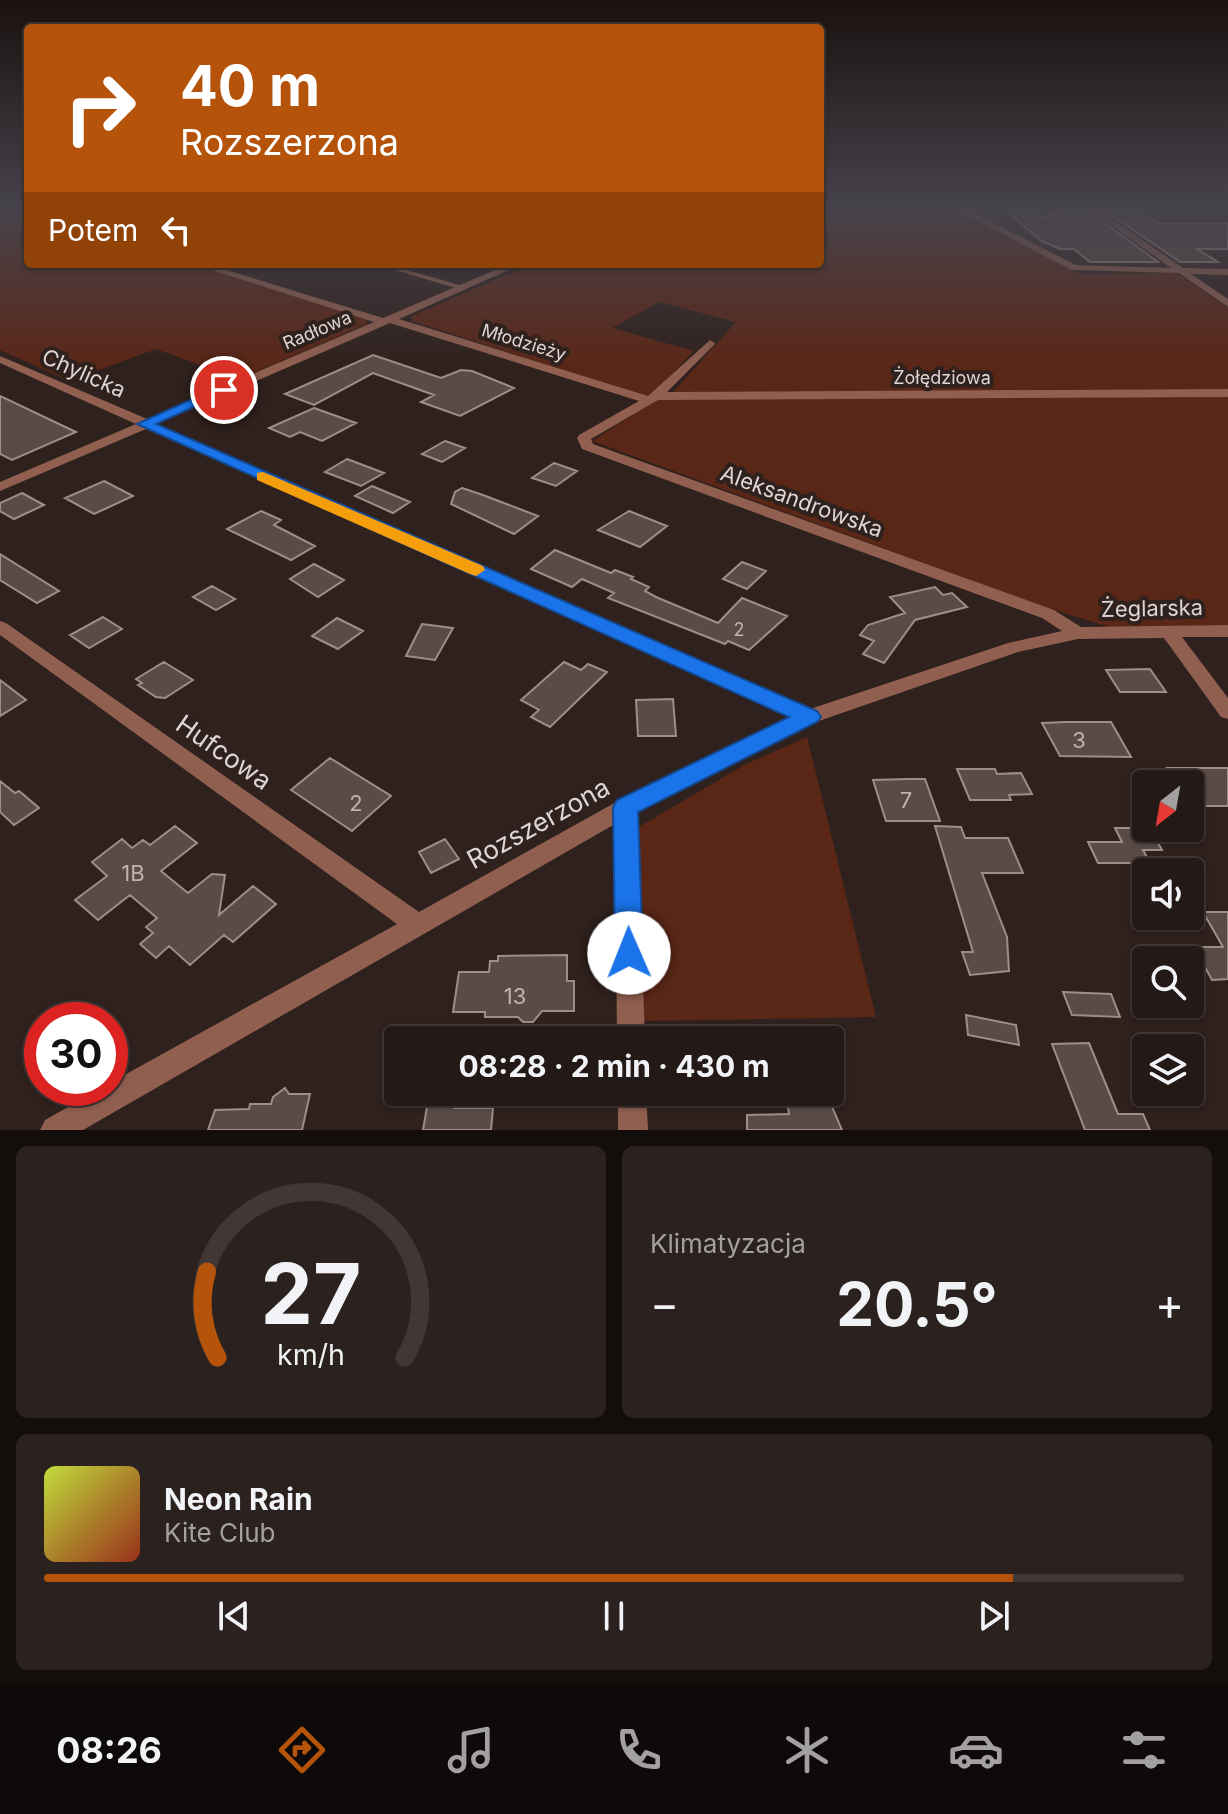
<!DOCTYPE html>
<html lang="pl">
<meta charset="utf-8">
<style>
:root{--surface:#231916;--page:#2b221f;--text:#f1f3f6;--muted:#a3a0a1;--line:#403835;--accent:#b45309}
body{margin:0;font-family:Inter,sans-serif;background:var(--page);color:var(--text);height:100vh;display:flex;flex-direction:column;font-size:30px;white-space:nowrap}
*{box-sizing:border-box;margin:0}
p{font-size:26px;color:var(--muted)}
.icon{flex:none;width:44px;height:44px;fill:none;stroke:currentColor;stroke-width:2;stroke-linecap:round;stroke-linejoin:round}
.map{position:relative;height:1130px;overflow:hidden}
.drawer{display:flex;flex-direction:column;gap:16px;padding:16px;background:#130e0c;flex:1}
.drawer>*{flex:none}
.guide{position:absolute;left:24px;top:24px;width:800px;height:244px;border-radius:8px;box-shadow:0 2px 6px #0004,0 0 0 2px var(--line);background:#b45309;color:#fff;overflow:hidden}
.needle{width:52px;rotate:211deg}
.controls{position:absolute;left:1132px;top:770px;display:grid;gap:16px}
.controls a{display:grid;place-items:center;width:72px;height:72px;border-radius:8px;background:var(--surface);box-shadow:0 2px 6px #0004,0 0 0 2px var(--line);font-size:40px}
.speed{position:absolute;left:24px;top:1002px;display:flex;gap:16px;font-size:40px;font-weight:700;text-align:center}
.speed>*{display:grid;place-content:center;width:104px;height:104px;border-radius:50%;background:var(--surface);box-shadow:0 2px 6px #0004,0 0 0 2px var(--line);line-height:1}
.speed .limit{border:12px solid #d22;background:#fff;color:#111}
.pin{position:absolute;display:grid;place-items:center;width:68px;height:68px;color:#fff;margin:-34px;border:4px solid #fff;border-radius:50%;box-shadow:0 2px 8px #0007}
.me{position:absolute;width:88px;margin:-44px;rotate:359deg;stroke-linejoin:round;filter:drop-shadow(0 0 6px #0008)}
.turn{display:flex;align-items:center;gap:28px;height:168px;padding:0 24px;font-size:36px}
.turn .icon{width:104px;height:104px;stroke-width:2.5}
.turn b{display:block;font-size:56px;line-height:68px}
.then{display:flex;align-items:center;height:76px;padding:0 24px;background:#0003;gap:16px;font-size:30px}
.big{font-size:60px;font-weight:700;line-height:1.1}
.drawer .card{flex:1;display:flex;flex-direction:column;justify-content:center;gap:12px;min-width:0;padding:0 28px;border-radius:12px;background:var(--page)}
.drawer .dial{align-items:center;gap:0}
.dial svg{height:208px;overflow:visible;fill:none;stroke:var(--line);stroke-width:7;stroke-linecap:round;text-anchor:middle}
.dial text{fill:var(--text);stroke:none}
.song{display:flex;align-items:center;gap:24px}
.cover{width:96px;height:96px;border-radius:12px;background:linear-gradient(135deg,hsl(70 70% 55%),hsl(10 70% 35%))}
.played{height:8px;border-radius:4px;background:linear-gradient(90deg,var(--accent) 85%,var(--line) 85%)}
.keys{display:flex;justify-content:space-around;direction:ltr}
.heat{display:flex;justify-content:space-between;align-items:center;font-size:44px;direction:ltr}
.drawer .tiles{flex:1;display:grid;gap:16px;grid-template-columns:1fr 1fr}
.card:last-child{grid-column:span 2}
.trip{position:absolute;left:384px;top:1026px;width:460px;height:80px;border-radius:8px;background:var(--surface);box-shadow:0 2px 6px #0004,0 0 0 2px var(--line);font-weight:700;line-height:80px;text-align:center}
.tabs{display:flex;height:128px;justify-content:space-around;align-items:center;background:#0e0a09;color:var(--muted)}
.tabs .icon{width:56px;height:56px}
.tabs .on{color:var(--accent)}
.tabs b{font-size:36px;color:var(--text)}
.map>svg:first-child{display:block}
.green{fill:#5a2717}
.building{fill:#5a4b46;stroke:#9f8d88;stroke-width:2}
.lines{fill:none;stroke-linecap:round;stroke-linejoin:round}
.service{fill:#905f4f;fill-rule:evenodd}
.minor{fill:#905f4f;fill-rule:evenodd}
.route{fill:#1a73e8;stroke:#114b97;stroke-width:2}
.slow{fill:#f59e0b}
.labels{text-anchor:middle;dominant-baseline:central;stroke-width:8;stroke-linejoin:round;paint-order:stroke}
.far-street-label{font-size:18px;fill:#dfd6d3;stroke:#2f211d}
.number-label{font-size:18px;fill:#beb3b0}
.street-label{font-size:22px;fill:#dfd6d3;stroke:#2f211d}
.near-number-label{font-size:22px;fill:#beb3b0}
.near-street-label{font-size:26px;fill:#dfd6d3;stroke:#2f211d}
</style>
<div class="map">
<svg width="1228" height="1130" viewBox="0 0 1228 1130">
<rect width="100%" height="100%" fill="#2f211d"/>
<path class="green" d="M825 207H954L1079 274 1177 273 1228 308V391L673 392 736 322 659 302 612 328 694 351 649 398 412 321V316L532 264H820V210Z
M0 210 28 215V264H191L367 319V324L239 379 156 349 69 381 0 350Z
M1228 396V625L1110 627 1041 606 592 441 657 400Z
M807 737 876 1017 644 1021 637 828 746 764Z"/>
<path class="building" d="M1067 207H1083L1158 262H1090L1074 249H1060L1041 241 1006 210H1033L1042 218Z
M1100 207H1131L1159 224 1228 223V249H1197L1218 262H1180Z
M373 355 441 378 461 370 472 371 514 388 460 416 421 402 434 395 373 373 314 405 285 394Z
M0 396 76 432 12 460 0 454Z
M314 408 356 423 322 441 300 432 290 437 269 428Z
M445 441 465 448 442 462 422 454Z
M347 459 384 473 361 486 325 472Z
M554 463 577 471 556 486 532 478Z
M104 481 133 496 94 514 65 498Z
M372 486 410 502 393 513 355 496Z
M462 488 483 495 538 516 514 534 451 504 455 492Z
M22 493 44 505 14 519 0 511V503Z
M261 511 281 520 274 525 315 546 291 560 227 529Z
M629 511 667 526 640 547 598 530Z
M555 550 611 573 615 570 633 577 631 579 649 587 645 591 656 597 718 623 742 598 787 616 749 650 728 641 725 644 608 598 614 593 582 579 572 587 531 569Z
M0 554 59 591 37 603 0 580Z
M742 562 766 571 747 589 723 579Z
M314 564 344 580 318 597 290 579Z
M212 586 235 599 216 610 193 597Z
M935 587 943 595 952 593 967 607 915 620 884 663 863 654 874 641 860 635 868 625 905 613 890 597Z
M103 617 122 629 89 648 70 635Z
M337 618 363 631 338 649 312 636Z
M422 624 453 628 435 660 406 656Z
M164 662 193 680 165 698 156 697 138 685 142 683 136 679Z
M564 662 581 670 588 664 607 672 550 727 531 717 539 710 521 700Z
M1150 669 1166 692H1120L1106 670Z
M0 680 26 700 0 716Z
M673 699 676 736H638L636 700Z
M1066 722H1111L1131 757 1060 756 1042 723Z
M330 758 391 796 352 831 291 790Z
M1167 768H1228V806H1190V784H1177Z
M957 769H995L997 774 1021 773 1032 794 1009 795 1011 800H970Z
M908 779H925L940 821H886L873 780Z
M0 781 15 793 19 791 39 808 14 825 0 812Z
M175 826 197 843 161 871 188 893 212 874 225 875 219 915 253 886 276 904 233 942 224 935 190 965 169 946 156 958 140 944 153 933 146 927 157 918 130 895 98 920 75 900 107 876 92 862 122 839 132 848 143 840 150 845Z
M935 826 961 827 965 838H1008L1023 873H982L1007 937 1009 971 970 975 962 952H973Z
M1115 828H1150L1162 850H1143L1150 863H1098L1088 842H1122Z
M445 839 459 859 431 873 419 852Z
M1203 912H1228V979L1212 980 1194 947H1223Z
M567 955V981H574V1011H542L533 1022H523L518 1017H485V1012H453L459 972H489L490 961H498V956Z
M1063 992 1111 994 1120 1017 1072 1015Z
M966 1015 1016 1025 1019 1045 968 1035Z
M1089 1043 1118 1114H1143L1150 1130H1085L1052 1044Z
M285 1088 289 1094H310L302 1130H208L215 1110 249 1109 250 1104H271L273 1097Z
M827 1095 842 1130H747V1115L789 1114 786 1096Z
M428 1101H456L454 1108H493L491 1130H423Z"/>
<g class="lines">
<path class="service" d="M375 264H386L466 287 459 289Z"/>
<path class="minor" d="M953 207H962L1076 265 1171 268 1086 207H1095L1183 268 1228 269V275L1191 274 1228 299V307L1179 273 1071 270Z
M12 209 28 212V216L12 213Z
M193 264H207L383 318 509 264H522L399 319 648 396 710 340 715 343 714 345 667 392 1228 389V397L658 400 591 439 593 444 1054 610 1081 627 1228 625V637H1182L1228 698V719L1221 717 1164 638 1078 639 1018 652 816 722 637 811 645 1040H617L615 824 83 1130H40L45 1120 102 1088H110V1083L397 924 0 635V621L6 623 419 912 618 801 791 717 146 429 0 491V482L136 424 0 363V356L147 419 374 322ZM390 323 639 401 579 435 577 438 582 449 1042 618 1062 631 1008 643 810 709 157 424Z
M618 1092H646L648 1130H618Z"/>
</g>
<linearGradient id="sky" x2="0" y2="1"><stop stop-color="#1a1210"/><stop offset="0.57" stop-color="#47434c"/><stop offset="1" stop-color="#47434c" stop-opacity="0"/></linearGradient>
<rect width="1228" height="365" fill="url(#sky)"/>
<path class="route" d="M219 387 231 390 156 424 817 711 821 717 817 722 638 812 643 953 639 962 629 966 619 962 615 953 613 807 617 800 789 717 137 424Z"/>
<path class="slow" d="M263 472 483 566 485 570 476 576 470 574 257 480V473Z"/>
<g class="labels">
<g class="far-street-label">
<text transform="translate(317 330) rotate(-23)">Radłowa</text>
<text transform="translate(524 342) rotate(17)">Młodzieży</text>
<text x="942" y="377">Żołędziowa</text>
</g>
<g class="number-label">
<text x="739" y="629">2</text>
</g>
<g class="street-label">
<text transform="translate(84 373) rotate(24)">Chylicka</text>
<text transform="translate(802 501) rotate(20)">Aleksandrowska</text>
<text transform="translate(1152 608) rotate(-1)">Żeglarska</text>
</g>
<g class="near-number-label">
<text x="1079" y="740">3</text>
<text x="906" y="800">7</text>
<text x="356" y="803">2</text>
<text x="133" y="873">1B</text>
<text x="515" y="996">13</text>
</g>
<g class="near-street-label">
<text transform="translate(224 752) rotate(35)">Hufcowa</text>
<text transform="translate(538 823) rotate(-29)">Rozszerzona</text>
</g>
</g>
</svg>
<div class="controls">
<a><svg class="needle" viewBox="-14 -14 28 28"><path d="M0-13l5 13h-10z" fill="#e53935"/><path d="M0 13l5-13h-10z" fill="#a3a0a1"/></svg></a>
<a><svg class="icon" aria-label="sound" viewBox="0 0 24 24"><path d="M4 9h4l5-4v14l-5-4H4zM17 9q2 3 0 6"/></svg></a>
<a><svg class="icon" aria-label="search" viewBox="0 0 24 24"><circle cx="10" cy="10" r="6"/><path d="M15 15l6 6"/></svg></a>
<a><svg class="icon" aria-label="layers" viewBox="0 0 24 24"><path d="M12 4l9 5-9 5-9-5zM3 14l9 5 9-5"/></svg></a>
</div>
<div class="speed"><div class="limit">30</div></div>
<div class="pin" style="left:224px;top:390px;background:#d93025"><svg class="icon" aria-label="arrive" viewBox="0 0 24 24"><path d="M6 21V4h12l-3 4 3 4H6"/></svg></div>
<svg class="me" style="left:629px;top:953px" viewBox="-20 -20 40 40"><circle r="19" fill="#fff"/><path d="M0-13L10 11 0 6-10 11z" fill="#1a73e8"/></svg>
<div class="trip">08:28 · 2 min · 430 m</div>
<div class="guide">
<div class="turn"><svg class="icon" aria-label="right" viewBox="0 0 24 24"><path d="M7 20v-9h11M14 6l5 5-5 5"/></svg><div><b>40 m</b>Rozszerzona</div></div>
<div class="then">Potem<svg class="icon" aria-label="left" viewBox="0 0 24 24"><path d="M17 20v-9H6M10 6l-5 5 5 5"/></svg></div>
</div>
</div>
<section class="drawer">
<div class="tiles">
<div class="card dial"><svg viewBox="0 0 100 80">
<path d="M14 69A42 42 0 1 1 86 69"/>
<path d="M14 69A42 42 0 0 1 10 36" stroke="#b45309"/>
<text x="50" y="56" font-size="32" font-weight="700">27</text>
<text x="50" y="72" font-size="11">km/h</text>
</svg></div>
<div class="card"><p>Klimatyzacja</p>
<div class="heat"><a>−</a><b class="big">20.5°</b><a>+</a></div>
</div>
<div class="card">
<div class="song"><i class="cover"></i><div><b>Neon Rain</b><p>Kite Club</p></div></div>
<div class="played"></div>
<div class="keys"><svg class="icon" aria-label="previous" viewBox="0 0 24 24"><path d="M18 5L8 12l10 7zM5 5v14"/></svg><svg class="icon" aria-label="pause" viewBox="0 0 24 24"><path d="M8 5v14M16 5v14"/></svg><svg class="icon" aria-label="next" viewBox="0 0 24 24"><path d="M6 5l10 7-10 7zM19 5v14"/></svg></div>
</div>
</div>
</section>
<nav class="tabs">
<b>08:26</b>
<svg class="icon on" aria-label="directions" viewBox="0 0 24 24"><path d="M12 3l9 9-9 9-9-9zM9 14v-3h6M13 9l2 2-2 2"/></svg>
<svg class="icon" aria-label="music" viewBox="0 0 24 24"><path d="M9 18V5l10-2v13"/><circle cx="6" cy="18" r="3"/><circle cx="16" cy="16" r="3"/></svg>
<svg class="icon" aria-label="phone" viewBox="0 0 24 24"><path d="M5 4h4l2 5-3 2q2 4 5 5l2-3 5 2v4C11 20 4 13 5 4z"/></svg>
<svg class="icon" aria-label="climate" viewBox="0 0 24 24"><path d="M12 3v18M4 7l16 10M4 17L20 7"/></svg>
<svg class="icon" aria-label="car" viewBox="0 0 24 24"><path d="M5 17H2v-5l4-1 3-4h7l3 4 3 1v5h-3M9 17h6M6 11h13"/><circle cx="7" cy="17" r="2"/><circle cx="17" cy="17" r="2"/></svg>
<svg class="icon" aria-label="filters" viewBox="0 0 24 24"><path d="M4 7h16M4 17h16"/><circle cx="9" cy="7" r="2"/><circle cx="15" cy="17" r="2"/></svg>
</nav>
